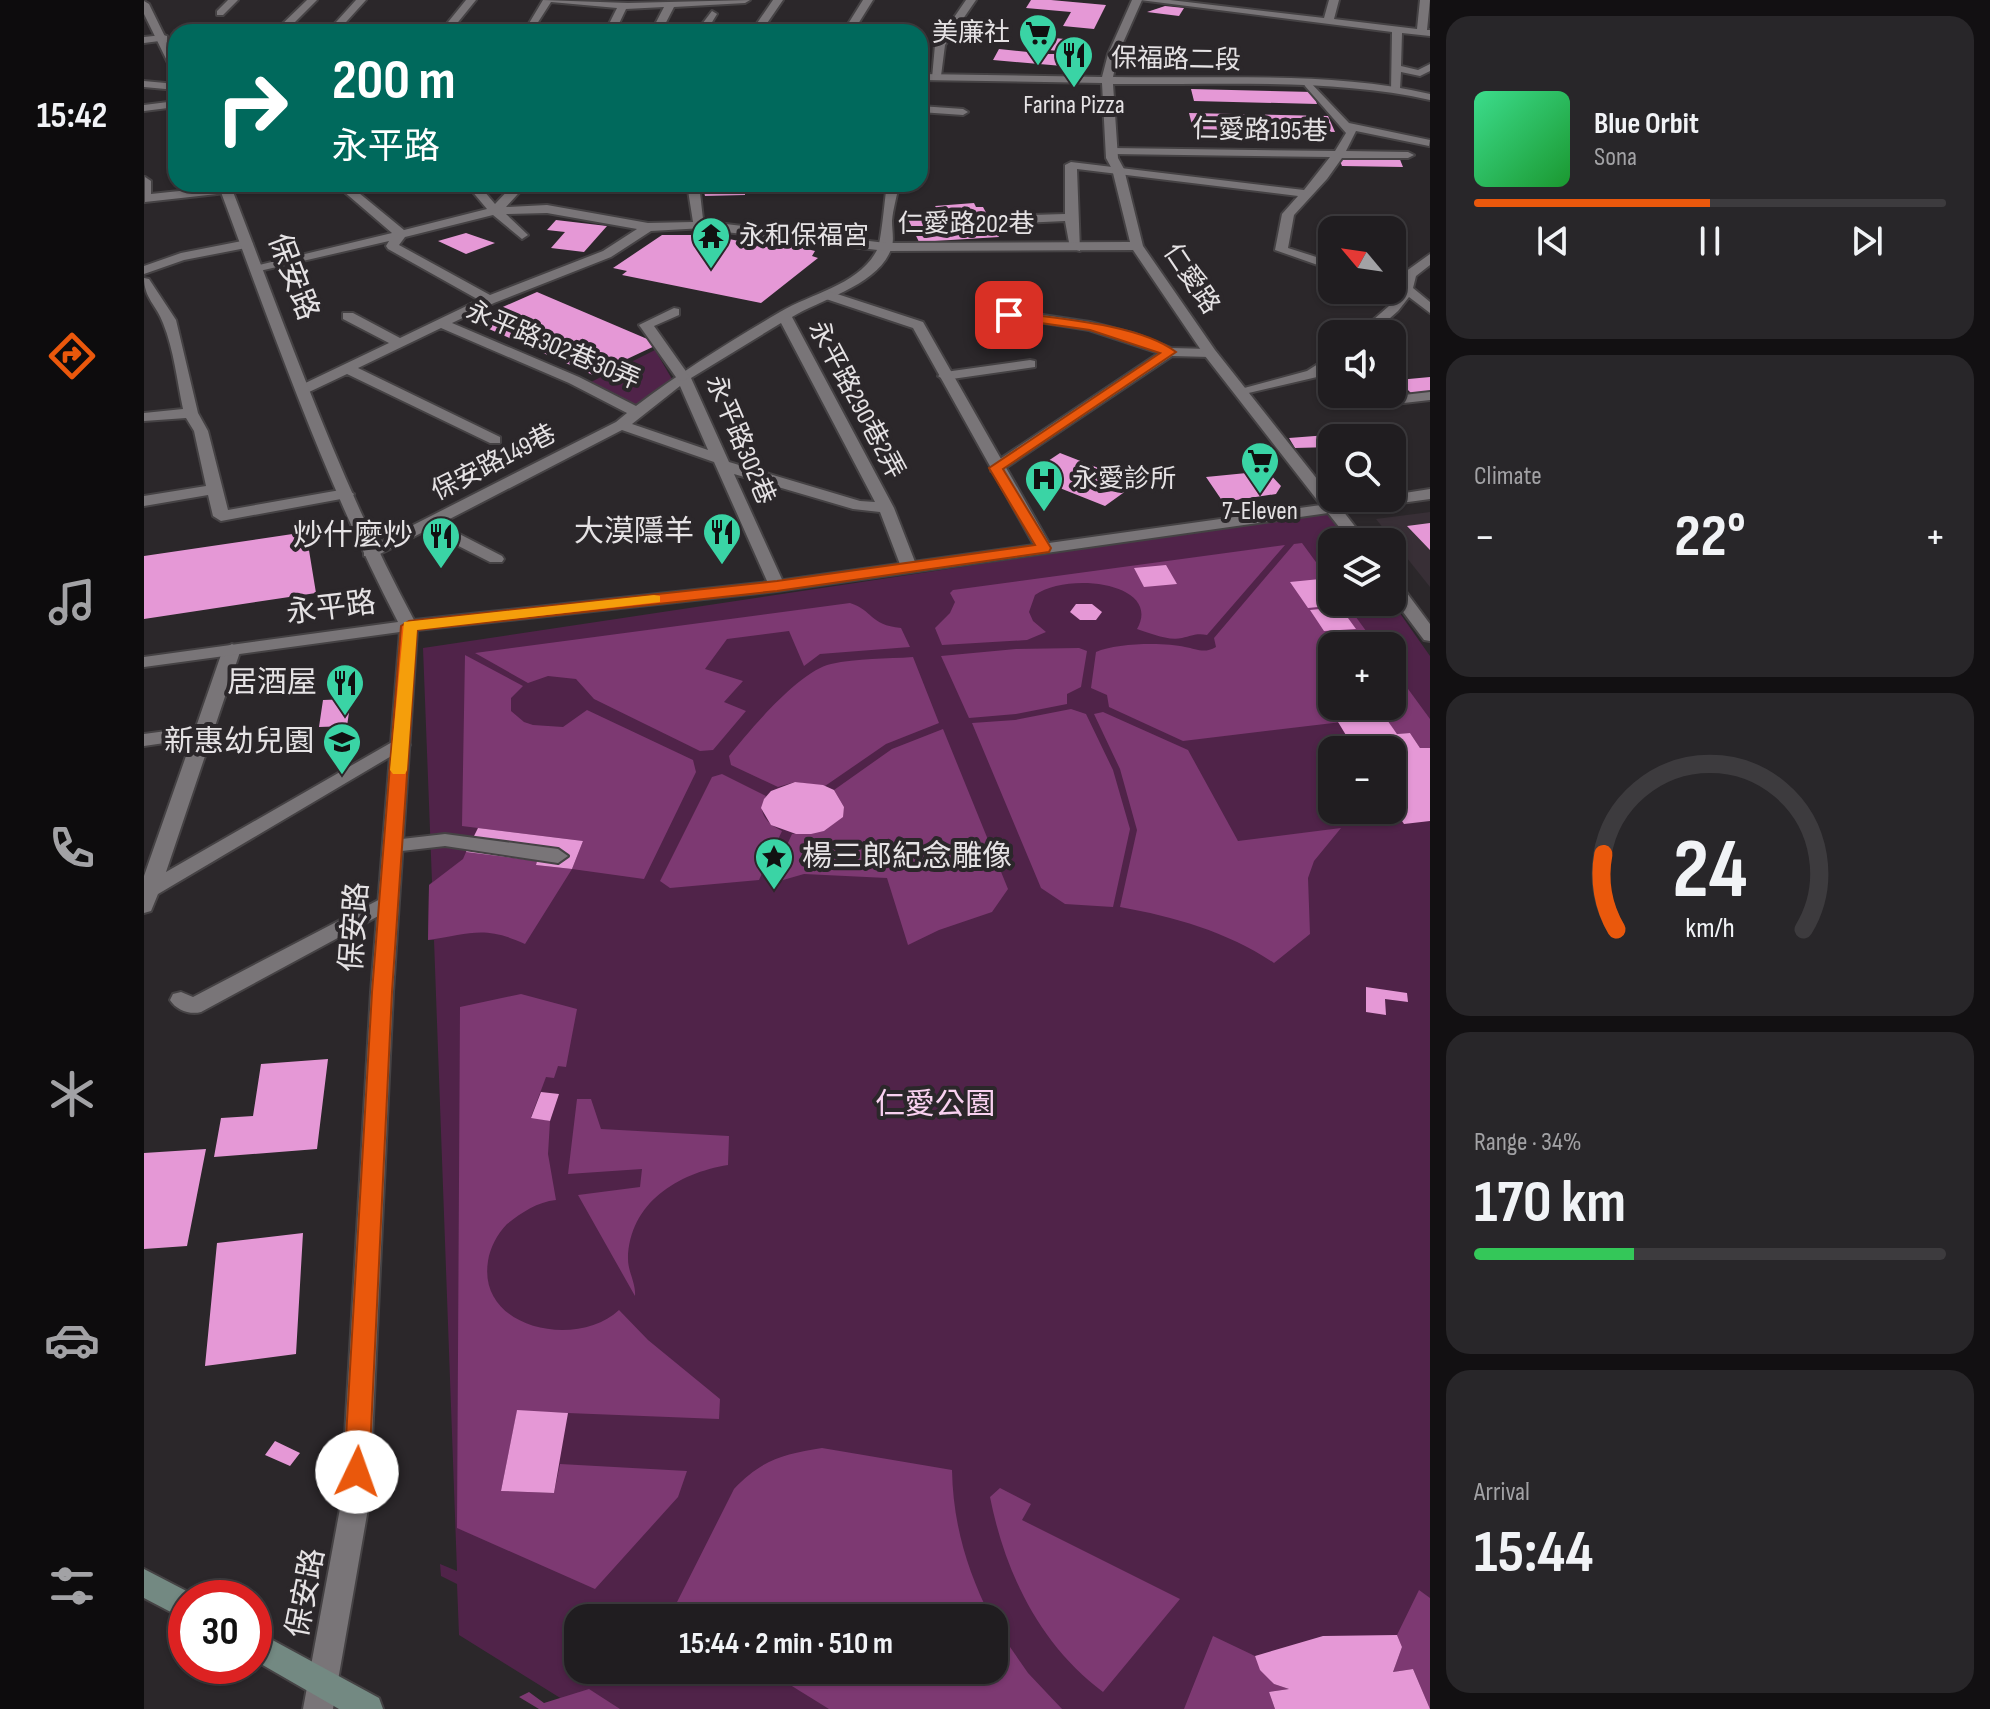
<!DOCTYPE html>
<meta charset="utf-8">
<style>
:root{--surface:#201d20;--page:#282629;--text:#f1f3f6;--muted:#a2a2a5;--line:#3d3b3e;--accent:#ea580c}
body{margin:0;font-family:"Sofia Sans Condensed","Noto Sans TC",sans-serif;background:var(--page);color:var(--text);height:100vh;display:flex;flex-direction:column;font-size:30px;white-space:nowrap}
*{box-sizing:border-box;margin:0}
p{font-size:26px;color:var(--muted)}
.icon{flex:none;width:44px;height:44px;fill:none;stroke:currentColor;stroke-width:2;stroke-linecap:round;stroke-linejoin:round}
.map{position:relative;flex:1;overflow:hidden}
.drawer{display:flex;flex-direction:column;gap:16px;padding:16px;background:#121012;width:560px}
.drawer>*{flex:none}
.banner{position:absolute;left:24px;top:24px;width:760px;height:168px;border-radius:24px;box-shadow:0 2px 6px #0004,0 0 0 2px var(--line);background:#00695c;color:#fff;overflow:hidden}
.needle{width:52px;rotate:299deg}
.fabs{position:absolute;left:1174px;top:216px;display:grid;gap:16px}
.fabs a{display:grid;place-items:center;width:88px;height:88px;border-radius:16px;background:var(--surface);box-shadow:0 2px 6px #0004,0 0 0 2px var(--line);font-size:40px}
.speed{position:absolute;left:24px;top:1580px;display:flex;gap:16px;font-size:40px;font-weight:700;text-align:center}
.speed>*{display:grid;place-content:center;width:104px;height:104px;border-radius:50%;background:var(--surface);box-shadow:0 2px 6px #0004,0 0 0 2px var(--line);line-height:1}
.speed .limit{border:12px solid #d22;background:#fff;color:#111}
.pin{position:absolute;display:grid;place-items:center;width:68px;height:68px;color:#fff;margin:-34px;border-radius:16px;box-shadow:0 4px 12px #0006}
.me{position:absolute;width:88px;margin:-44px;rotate:3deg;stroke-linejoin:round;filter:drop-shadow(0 0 6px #0008)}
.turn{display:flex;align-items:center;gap:28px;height:168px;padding:0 32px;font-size:36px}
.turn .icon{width:104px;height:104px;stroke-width:2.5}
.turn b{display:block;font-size:56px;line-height:68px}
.big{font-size:60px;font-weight:700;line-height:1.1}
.drawer .card{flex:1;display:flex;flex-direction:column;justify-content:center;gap:12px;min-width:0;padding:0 28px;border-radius:24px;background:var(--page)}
.drawer .dial{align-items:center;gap:0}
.dial svg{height:208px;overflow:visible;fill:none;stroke:var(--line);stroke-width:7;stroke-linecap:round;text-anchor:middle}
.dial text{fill:var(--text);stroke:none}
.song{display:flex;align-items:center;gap:24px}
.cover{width:96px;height:96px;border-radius:12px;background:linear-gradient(135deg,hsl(150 70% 55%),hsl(130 70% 35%))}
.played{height:8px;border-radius:4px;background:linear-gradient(90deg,var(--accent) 50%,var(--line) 50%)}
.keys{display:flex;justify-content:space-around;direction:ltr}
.heat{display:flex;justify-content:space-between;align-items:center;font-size:44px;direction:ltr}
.charge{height:12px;border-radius:6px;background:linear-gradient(90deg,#34c759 34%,var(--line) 0)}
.trip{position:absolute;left:420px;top:1604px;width:444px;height:80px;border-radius:24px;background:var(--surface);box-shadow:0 2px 6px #0004,0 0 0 2px var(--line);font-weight:700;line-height:80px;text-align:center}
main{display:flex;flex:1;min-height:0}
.tab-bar{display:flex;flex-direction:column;width:144px;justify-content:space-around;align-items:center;background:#0d0c0d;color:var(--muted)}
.tab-bar .icon{width:56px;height:56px}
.tab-bar .selected{color:var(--accent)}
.tab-bar b{font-size:36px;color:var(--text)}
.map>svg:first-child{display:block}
.built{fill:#382f36}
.green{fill:#502349;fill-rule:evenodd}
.forest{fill:#7d3972}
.building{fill:#e598d6}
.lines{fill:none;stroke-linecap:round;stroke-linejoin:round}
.lane-casing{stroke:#454244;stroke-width:4}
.street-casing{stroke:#454244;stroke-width:4}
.secondary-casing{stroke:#454244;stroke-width:4}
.lane{fill:#797578;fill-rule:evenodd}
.street{fill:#797578;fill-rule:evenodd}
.secondary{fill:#738982;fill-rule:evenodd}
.route{fill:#ea580c;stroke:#983908;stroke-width:2}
.slow{fill:#f59e0b}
.labels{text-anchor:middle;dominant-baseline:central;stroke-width:8;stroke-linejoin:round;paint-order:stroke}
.far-poi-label{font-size:26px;fill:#e5e2e4;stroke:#2b272a}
.far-street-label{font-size:26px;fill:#e5e2e4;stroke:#2b272a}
.street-label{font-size:30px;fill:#e5e2e4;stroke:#2b272a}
.poi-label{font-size:30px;fill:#e5e2e4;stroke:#2b272a;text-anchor:end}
.park-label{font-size:30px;fill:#f9d1f0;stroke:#2b272a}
</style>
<main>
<nav class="tab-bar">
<b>15:42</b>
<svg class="icon selected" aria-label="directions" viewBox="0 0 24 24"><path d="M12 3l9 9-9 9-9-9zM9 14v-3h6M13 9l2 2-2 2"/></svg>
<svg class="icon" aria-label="music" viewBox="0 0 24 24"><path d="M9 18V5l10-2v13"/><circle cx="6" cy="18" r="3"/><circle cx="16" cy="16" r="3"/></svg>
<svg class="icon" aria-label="phone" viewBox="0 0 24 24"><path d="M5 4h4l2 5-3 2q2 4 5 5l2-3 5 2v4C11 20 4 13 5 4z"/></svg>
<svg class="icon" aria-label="climate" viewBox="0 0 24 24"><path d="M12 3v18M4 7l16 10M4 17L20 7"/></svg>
<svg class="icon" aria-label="car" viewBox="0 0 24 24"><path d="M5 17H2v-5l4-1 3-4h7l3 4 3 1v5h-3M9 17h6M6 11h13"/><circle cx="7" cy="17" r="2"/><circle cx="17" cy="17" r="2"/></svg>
<svg class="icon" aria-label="filters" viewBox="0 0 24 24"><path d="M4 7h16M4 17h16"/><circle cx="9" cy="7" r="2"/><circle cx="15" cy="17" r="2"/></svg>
</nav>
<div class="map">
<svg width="1286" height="1709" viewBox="0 0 1286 1709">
<rect width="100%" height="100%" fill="#2b272a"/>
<path class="built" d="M1286 512V587L1232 519Z"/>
<path class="green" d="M511 350 532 386 492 407 447 382Z
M1184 512 1205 542H1188V602H1248L1286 656V1709H434L315 1635 313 1584 297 1576 296 1564 313 1571 290 940H284L285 885 288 882 279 648ZM1188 646H1248V706H1188ZM1188 750H1248V810H1188ZM434 1618H850V1670H434Z"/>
<path class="forest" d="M1158 543 1188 584V602H1201L1233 646H1188V706H1248V667L1286 719V748H1276L1266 733 1253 734 1240 717 1039 741 965 707 963 695 947 688 952 652C972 643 1020 642 1041 647 1053 649 1060 654 1072 647L1070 638 1150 544Z
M1141 545 1063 635C1052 633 1048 636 1038 638 1023 641 1006 633 993 629 1019 583 924 571 891 595L885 612 889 621 902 632 883 640 798 645 791 628 806 613 811 602 806 593 809 590Z
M706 603C729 610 725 625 757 628L766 647 676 654 660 666 645 631 583 639 561 669 599 681 580 702 602 711 569 750 556 751 450 699 432 679 404 676 384 683 331 653Z
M935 648 943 651 937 687 923 694V704L872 714 825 718 797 656 872 649Z
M321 655 379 686 367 698V711L380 722 389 725 419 727 443 710 549 760 552 772 500 879 428 869 381 944C340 925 326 934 284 940L285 885 319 859 322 852 393 861 392 865 428 869 439 841 318 826Z
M769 657 795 723 742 744 681 786 651 782 634 787 587 765 585 756C606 730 655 671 687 664 713 658 743 659 769 657Z
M927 709 942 714 969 770 986 829 969 907 921 904 897 888 828 723 871 720Z
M959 712 1044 750 1094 841 1197 828 1170 861 1164 878 1166 934 1130 963C1084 932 1031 917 976 907L993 830 976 769 950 714Z
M799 729 864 889 848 912 795 930 764 945 743 878 660 874 625 884 648 834 680 831 698 817 700 807 690 790 748 749Z
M578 774 622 796C612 813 623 823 638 831L615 880 526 888 516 881 568 777Z
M377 994 433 1009 422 1067 414 1066 410 1078 402 1077 387 1117 406 1121 404 1154 412 1200C393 1202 377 1213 363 1224 353 1234 346 1248 344 1261 333 1330 434 1349 475 1310L504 1340 576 1399 575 1419 373 1411 357 1491 410 1493 416 1464 543 1471 534 1497 451 1589 313 1528 316 1007Z
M433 1099H447L457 1129 585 1136 584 1165C534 1173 485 1203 484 1259 484 1272 492 1283 491 1296L434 1195 496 1187 498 1169 424 1174Z
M678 1448 808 1470C809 1524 823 1570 847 1618H538L528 1612 590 1489C617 1460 640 1454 678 1448Z
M856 1488 887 1504 878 1520 1036 1599 959 1692C896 1645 861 1573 846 1497Z
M1275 1590 1286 1598V1709L1269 1669 1249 1672 1258 1647 1253 1635Z
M850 1624 884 1673 918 1709H685L622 1670H850Z
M1069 1636 1111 1656 1130 1684 1145 1689 1125 1692 1131 1709H1040Z
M445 1689 476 1709H395L375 1697 385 1692 400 1703Z"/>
<path class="building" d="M887 0H907L962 5 950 29 919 26 927 12 882 8Z
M1021 6 1040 8 1035 16 1003 12Z
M910 38 943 41 937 53 904 50Z
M855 49 903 54H936L930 67 849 60Z
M1047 89 1169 92 1173 104 1050 101Z
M1045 113 1184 116 1191 132 1049 129Z
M1194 156 1255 157 1259 167 1198 166Z
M558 184H601V195L561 196Z
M830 203 832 207H839L855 237 775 242 762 215 790 214 788 210H794L791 206Z
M412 220 463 226 440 252 407 248 421 232 403 230Z
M322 233 351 243 322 254 294 241Z
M518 235H565L625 247 636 242 671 251 668 256 674 258 617 303 478 275 483 271 469 268Z
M393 292 515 344 449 375 327 321Z
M1286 377V392L1268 394 1254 380Z
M1184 435 1188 447 1151 448 1145 438Z
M916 453 993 483 961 506 883 475Z
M1123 471 1137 486 1132 494 1079 502 1062 477Z
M1286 523V550L1263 526Z
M162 532 172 593 0 619V556Z
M1022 565 1033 584 1000 587 990 568Z
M1176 579 1188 597V602L1194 605 1164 608 1146 582Z
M932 604H948L958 612 952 620H936L926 612Z
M1196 607 1212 629 1180 631 1166 610Z
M207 699 203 726 175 727 179 700Z
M1241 717 1253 734 1266 733 1276 748H1286V821L1260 824 1248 806V750H1211L1194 722Z
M651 782 679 785 690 790 700 807 699 817 680 831 667 834H652L627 825 617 808 620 799 627 791Z
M334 828 439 841 428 869 392 865 393 861 322 852Z
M1222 987 1263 993 1264 1002 1241 999 1242 1015 1222 1012Z
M184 1059 173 1149 70 1157 77 1118 109 1116 117 1064Z
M397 1092 415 1094 406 1121 387 1118Z
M62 1149 43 1246 0 1249V1153Z
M159 1233 152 1354 61 1366 73 1243Z
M373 1410 424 1413 410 1493 357 1491Z
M131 1441 156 1453 146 1466 121 1455Z
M1253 1635 1258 1647 1249 1672 1269 1669 1286 1709H1131L1125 1692 1145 1689 1130 1684 1116 1670 1111 1656 1179 1636Z"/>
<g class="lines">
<g class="lane-casing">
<path id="lane" d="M84 0H94L79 15H73V11Z
M163 0H173L141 32H130Z
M212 0H222L193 32H183Z
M322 0H332L306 32H296Z
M399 0 484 3 606 0 601 3 530 7 517 32H507L520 7 482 9 471 32H461L473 8 407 2 389 30H381Z
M629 0H639L617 32H607Z
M719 0H729L709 32H699Z
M822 0H832L801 45 797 76 788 78 791 45Z
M996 0H1026L1180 18 1185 0H1195L1190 19 1273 29 1276 0H1286L1283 30H1286V36L1258 33 1257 66 1274 70 1286 64V71L1276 76 1257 72 1256 89 1247 91 1248 32Z
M568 11 573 14 562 32H552Z
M19 35 23 36V40L0 43V37Z
M0 81 32 84V90L0 87Z
M1165 81 1205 123 1286 140 1285 146 1212 131 1202 151 1264 152 1270 155 1264 158H1198L1183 179 1150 215 1144 248 1188 262V270L1131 250 1138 214 1154 196 933 169 936 251 926 248 921 221 858 224 852 220 858 216 921 214V165L927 162 1160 190 1186 157 968 154 962 151 968 148 1191 151 1202 133 1161 86 1160 84Z
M776 106 819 109 824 112 819 115 776 112Z
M1 177 7 181V194L102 184 82 193 1 202Z
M191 184H204L260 230 343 209 322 184H334L351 204 370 184H383L362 207 403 205 504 223 549 222 543 184H555L560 228 507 231 467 257 350 303 308 323 435 377 492 406C538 371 587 341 636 312 668 293 715 285 733 250 737 245 741 196 743 184H755C753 196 749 209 748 221 748 229 750 239 748 246 738 284 677 299 648 317L750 508 773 567 765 572 757 567 736 512 709 509 590 474 641 586 639 590H627L570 462 478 430 296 524 358 556 360 559 358 562H346L283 530 232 556H220V550L472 422 483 413 425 383 297 328 214 368 356 437V443H346L203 374 163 393H153V387L245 343 199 319V313H209L256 338 335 300 244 249 242 246 245 241 107 273V267L248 233ZM403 213 493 229 459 251 346 295 255 245 261 237 349 215 378 239 384 235 362 214ZM637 323 731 502 716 501 585 462 547 378ZM536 386 564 450 488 424Z
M103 240 109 244 107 247 40 260 0 274V266L37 253Z
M1286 254V265L1272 276 1269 288 1286 302V313L1265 297 1254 311 1228 334H1213L1245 306 1255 291 1248 289V281L1258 284 1261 272Z
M0 278 5 279 32 320 54 413 64 431 84 510 202 489 210 494 208 497 77 521 69 516 64 495 0 506V496L62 486 50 431 42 418 0 421V413L39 409C33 381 30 350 19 323 13 306 0 298 0 278Z
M847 284 859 287 857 306 859 309 946 322 992 334 1027 348 1066 349 1073 353 1066 357 1028 356 857 471H847V465L1015 353 945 330 850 315 843 306Z
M1188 355V366L1173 377 1096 395 1089 391 1163 371Z
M886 360 891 361V367L801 380 794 376 801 372Z
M1286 392V400L1242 405 1235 401 1242 397Z
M88 644 97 649 22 872 250 741H264L266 745 14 894 7 911 0 913V876L48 739 0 746V734L52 727 79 649Z
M301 834 414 849 424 856 414 863 301 846 249 852 239 846 249 840Z
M244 895 251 897 254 902 251 907 57 1012C46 1015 32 1010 26 1000L29 994 37 992 49 997Z"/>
</g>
<g class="street-casing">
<path id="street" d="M988 0H998L974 54 969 77C1070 79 1188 71 1286 94V100C1188 78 1070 85 969 84L974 158 980 169 999 246 1071 350 1192 503 1248 498V495L1286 489V499L1199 511 1223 542H1207L1184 513 633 591 273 630 249 992 225 1503 189 1709H159L197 1503 227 992 256 632 0 667V657L254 622C181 482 129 332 74 184H86C143 331 195 481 270 620L633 581 890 545 769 328 679 298 677 295 684 291 779 322 905 543 1177 505 1061 356 989 250 742 251 556 229 550 225 556 221 742 243 986 242 968 169 962 158 958 83 776 80V74L958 77 964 54Z
M0 1 5 4 32 59V72L27 69 0 14Z
M32 101V107L0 111V105Z
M530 308 535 309V315L510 326 546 377 539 381 534 380 495 325Z
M1248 580 1254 581 1286 624V641L1280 640 1248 597Z"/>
</g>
<g class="secondary-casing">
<path id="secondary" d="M0 1569 52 1596 42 1598V1620L0 1598Z
M110 1630 235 1698 239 1709H195L110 1660Z"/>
</g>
<use href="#lane" class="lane"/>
<use href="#street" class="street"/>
<use href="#secondary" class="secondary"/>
</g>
<path class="route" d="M865 312C910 318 996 324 1032 352L859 469 907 548 905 552 633 591 273 630 248 992 225 1472 222 1480 213 1483 204 1480 200 1472 228 992 257 626 265 621 633 581 891 545 845 468 1016 353 946 330 861 318V313Z"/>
<path class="slow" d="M510 595 516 596V602L273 630 263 770 261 774H249L246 770 260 622Z"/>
<defs>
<g id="supermarket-pin" transform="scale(2)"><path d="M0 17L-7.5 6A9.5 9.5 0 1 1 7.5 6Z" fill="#3ad4a5" stroke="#2b272a"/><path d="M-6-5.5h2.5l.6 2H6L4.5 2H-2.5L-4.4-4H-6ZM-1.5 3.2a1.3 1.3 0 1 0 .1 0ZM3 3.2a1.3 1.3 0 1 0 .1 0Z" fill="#111"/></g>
<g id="restaurant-pin" transform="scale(2)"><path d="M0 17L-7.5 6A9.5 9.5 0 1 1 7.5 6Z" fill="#3ad4a5" stroke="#2b272a"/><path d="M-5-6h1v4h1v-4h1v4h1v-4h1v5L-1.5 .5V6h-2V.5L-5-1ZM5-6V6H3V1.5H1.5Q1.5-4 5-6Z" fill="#111"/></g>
<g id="temple-pin" transform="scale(2)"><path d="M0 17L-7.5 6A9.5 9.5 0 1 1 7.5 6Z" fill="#3ad4a5" stroke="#2b272a"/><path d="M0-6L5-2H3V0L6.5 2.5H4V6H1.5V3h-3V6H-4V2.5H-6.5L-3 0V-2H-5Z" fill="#111"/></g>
<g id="hospital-pin" transform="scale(2)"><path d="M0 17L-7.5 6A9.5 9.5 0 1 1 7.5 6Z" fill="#3ad4a5" stroke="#2b272a"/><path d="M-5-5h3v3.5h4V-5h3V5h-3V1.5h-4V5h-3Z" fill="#111"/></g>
<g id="school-pin" transform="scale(2)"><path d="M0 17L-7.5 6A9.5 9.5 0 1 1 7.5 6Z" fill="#3ad4a5" stroke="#2b272a"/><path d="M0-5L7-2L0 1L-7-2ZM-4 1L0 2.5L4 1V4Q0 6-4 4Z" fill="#111"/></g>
<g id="sight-pin" transform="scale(2)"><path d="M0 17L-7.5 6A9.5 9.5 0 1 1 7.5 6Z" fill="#3ad4a5" stroke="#2b272a"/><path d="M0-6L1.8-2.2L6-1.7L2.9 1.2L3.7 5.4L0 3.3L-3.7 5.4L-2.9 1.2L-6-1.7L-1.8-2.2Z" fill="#111"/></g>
</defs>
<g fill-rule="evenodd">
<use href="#supermarket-pin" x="894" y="33"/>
<use href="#restaurant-pin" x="930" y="55"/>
<use href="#temple-pin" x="567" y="236"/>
<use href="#supermarket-pin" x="1116" y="461"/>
<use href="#hospital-pin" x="900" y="479"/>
<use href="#restaurant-pin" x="578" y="532"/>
<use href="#restaurant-pin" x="297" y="536"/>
<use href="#restaurant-pin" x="201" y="683"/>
<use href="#school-pin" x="198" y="742"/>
<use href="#sight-pin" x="630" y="857"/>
</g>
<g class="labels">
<g class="far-poi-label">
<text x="866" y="33" text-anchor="end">美廉社</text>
<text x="930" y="105">Farina Pizza</text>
<text x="595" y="236" text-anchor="start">永和保福宮</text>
<text x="928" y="479" text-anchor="start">永愛診所</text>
<text x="1116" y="511">7-Eleven</text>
</g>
<g class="far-street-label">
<text transform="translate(1032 60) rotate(1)">保福路二段</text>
<text transform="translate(1116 131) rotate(1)">仁愛路195巷</text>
<text x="822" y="224">仁愛路202巷</text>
<text transform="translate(1047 279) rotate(56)">仁愛路</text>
<text transform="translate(409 346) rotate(23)">永平路302巷30弄</text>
<text transform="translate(712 400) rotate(62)">永平路290巷2弄</text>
<text transform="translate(596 440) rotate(67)">永平路302巷</text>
<text transform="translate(350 463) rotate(-27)">保安路149巷</text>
</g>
<g class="street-label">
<text transform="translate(149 277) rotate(69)">保安路</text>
<text transform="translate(187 608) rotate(-7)">永平路</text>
<text transform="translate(211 927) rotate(-86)">保安路</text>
<text transform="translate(162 1593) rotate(-79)">保安路</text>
</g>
<g class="poi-label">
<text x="550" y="532">大漠隱羊</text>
<text x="269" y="536">炒什麼炒</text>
<text x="173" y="683">居酒屋</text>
<text x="170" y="742">新惠幼兒園</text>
<text x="658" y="857" text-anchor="start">楊三郎紀念雕像</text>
</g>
<g class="park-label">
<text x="791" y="1105">仁愛公園</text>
</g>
</g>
</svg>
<div class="fabs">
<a><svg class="needle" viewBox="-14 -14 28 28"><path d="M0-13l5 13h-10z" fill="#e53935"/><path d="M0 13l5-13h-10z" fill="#a2a2a5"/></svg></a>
<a><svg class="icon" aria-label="sound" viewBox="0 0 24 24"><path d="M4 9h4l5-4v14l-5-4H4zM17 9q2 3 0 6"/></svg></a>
<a><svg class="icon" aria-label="search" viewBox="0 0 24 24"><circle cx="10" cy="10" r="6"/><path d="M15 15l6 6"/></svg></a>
<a><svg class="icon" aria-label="layers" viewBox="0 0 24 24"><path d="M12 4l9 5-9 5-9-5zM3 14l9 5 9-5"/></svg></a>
<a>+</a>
<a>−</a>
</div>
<div class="speed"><div class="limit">30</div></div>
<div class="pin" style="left:865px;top:315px;background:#d93025"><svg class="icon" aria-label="arrive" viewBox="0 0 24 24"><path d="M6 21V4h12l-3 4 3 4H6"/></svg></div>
<svg class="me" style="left:213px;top:1472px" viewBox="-20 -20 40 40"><circle r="19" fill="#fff"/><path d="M0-13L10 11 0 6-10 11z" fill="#ea580c"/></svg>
<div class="trip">15:44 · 2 min · 510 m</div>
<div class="banner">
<div class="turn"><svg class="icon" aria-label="right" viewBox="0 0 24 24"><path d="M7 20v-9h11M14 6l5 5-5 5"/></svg><div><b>200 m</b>永平路</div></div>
</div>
</div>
<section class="drawer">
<div class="card">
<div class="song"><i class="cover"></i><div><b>Blue Orbit</b><p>Sona</p></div></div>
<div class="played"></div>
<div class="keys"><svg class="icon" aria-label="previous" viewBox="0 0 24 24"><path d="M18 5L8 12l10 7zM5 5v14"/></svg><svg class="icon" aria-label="pause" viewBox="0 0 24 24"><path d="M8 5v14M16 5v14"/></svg><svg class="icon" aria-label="next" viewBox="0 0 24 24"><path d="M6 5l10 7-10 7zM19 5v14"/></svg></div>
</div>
<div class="card"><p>Climate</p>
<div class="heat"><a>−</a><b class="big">22°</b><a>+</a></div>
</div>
<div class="card dial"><svg viewBox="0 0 100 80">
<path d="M14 69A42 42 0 1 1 86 69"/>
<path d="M14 69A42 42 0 0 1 9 40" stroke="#ea580c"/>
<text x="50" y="56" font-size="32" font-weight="700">24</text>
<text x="50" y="72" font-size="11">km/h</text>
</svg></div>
<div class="card"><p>Range · 34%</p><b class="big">170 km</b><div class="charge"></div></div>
<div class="card"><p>Arrival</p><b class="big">15:44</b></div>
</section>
</main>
